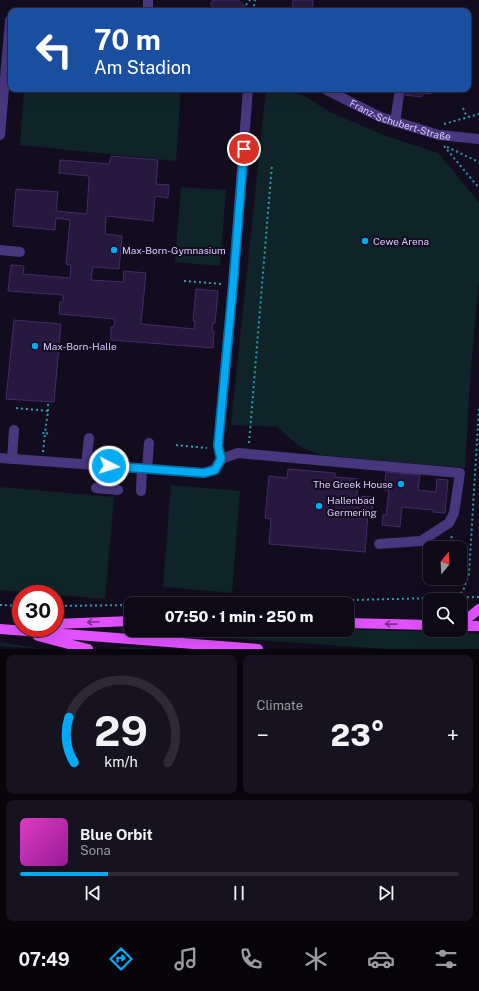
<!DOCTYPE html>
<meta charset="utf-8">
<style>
:root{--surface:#0e0916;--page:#17121f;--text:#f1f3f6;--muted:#9b9aa1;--line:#2e2a35;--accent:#00aaf4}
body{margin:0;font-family:"Public Sans",sans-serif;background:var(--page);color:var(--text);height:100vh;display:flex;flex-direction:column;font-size:15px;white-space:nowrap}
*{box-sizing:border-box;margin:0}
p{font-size:13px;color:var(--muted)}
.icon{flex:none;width:22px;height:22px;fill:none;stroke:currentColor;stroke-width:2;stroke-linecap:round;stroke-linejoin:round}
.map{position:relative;height:649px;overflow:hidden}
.panel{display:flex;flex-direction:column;gap:6px;padding:6px;background:#08050c;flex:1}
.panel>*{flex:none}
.guide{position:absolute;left:8px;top:8px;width:463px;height:84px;border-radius:8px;box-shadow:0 4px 16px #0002,0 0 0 1px var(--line);background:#1a4fa0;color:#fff;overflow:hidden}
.needle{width:26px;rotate:18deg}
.fabs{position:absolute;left:423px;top:541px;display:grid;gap:8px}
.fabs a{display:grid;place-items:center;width:44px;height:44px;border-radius:8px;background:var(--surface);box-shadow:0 4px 16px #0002,0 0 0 1px var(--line);font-size:20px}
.speed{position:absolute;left:12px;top:585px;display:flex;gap:8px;font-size:20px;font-weight:700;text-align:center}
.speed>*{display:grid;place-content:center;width:52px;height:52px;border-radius:50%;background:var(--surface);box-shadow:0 4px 16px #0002,0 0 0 1px var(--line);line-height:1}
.speed .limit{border:6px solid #d22;background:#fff;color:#111}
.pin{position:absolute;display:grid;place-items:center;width:34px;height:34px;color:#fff;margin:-17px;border:2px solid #fff;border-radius:50%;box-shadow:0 1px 4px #0007}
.me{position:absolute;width:44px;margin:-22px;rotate:95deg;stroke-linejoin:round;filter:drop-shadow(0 0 3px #0008)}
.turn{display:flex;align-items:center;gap:14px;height:84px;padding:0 20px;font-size:18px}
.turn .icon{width:52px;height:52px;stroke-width:2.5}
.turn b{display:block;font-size:28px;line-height:34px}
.big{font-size:30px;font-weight:800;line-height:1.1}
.panel .widget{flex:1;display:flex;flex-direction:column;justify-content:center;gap:6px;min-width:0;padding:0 14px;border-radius:8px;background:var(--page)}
.panel .dial{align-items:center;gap:0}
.dial svg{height:104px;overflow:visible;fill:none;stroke:var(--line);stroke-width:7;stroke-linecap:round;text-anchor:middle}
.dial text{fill:var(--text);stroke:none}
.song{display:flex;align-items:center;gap:12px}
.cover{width:48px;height:48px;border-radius:6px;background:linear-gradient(135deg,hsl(310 70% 55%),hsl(300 70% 35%))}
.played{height:4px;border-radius:2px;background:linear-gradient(90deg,var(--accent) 20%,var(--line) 20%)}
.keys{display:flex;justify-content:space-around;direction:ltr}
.heat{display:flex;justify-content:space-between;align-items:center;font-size:22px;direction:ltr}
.panel .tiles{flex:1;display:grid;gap:6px;grid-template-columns:1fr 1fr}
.widget:last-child{grid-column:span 2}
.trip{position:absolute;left:124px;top:597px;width:230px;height:40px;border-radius:8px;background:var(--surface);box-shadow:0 4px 16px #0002,0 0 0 1px var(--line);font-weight:800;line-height:40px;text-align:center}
.tabs{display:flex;height:64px;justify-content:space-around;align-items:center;background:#060409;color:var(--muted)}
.tabs .icon{width:28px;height:28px}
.tabs .current{color:var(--accent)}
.tabs b{font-size:18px;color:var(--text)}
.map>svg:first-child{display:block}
.green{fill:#0f2428}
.building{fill:#28183f;stroke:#442a6b}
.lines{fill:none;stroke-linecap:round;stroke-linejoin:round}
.path{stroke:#2d9db0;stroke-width:2;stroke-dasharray:2 3;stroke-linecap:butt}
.minor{stroke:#48377e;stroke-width:10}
.major{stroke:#e151ff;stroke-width:10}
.oneway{stroke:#7a2e8e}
.route-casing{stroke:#006e9f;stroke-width:10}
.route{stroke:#00aaf4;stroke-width:7}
.poi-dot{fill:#00aaf4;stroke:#130c1e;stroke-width:1.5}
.labels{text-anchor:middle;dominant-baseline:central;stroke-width:4;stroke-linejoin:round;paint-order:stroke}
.street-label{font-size:10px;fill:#dbcaff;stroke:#130c1e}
.poi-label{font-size:10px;fill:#dbcaff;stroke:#130c1e;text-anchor:start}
</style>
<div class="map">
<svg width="479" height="649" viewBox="0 0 479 649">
<rect width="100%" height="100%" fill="#130c1e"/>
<path class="green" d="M24 89H181L176 161 20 145Z
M266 89H288L306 97 332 113 386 136 438 153 479 202V281L471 365 465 468 320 455 299 446 277 427 231 425Z
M181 187 226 190 220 266 175 262Z
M171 485 240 491 232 593 163 587Z
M0 487 114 497 105 599 0 590Z
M121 627H131V630L347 629 472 633 479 635V649H389L122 631 119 628Z
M0 642 43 649 0 646Z
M119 647H121L165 649H119Z"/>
<path class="building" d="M213 0H238L248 9 247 11H216L210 4Z
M293 0H313L312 11H292Z
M468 56H471L470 66H468Z
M393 89H431V94L423 93 422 97 405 95V92Z
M111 156 158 160 156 184 169 185 168 198 155 196 153 221 106 216 105 234 122 236 119 269 93 267 91 280 123 282 124 271 146 273 141 324 194 329 195 321H193L196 289 218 291 215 323H213L212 330 214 331 213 348 111 340V327H114L115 319 59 314 60 302H63V295L8 291 11 265 24 266 23 274 70 278 71 265 66 264 70 220 56 218 55 230 13 226 16 189 58 192 56 211 87 214 89 176 59 173 60 160 109 164Z
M14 320 61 324 54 402 6 399Z
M288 469 335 473V477L358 479 357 496 373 497 372 515 368 514 365 552 269 544 271 519 265 518 269 476 287 478Z
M386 472 420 475 418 490 436 492 437 479 448 480 445 513 433 512V510L402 507 400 527 382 525 383 515H386L389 490H384Z"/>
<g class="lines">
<path class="path" d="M246 5 250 0
M253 11 255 0
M463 108 467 117
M444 124 479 114
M444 146 479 188
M447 147 479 162
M184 281 222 284
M16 408 48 411 45 433H40
M48 411V402
M249 443 272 164
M176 445 207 448
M43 452 45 433 51 434
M450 548 452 534
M457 597 463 591 469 574 479 408
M182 604 479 597
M0 605 21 606
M55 606 131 605"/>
<g class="minor">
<path d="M148 11V0"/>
<path id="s1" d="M325 89 380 117 439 135 479 139"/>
<path d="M395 122 399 95"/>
<path d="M0 135 10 20"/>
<path d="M0 250 20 252"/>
<path d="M0 458 204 473 215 469 221 459 238 453 460 473 454 513 449 523 421 541 379 544"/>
<path d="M12 459 14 430"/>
<path d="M221 459 218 446 233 285 248 89"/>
<path d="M86 464 89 438"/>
<path d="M147 469 149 443"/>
<path d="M96 488 107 489 109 466"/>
<path d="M107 489 118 490"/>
<path d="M141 491 142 469"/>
</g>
<path class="major" d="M460 620 468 618 479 609
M347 623 430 625
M55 624 131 621
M460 626H479
M0 629 258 649
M38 636 88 649"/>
</g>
<defs><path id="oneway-shaft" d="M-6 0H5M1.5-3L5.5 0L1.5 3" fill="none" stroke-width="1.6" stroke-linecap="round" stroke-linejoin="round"/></defs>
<g class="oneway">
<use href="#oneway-shaft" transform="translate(93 622) rotate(177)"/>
<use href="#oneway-shaft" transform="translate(391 624) rotate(-179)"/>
</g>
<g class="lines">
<g class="route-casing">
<path id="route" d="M109 466 204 473 215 470 221 459 218 446 233 285 244 149"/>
</g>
<use href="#route" class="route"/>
</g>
<g class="poi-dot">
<circle cx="365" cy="241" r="4"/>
<circle cx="114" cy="250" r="4"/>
<circle cx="35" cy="346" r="4"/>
<circle cx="401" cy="484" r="4"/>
<circle cx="319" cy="506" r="4"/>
</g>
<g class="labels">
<g class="street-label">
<text stroke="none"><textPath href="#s1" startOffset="82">Franz-Schubert-Straße</textPath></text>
</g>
<g class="poi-label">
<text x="373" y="241">Cewe Arena</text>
<text x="122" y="250">Max-Born-Gymnasium</text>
<text x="43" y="346">Max-Born-Halle</text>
<text x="393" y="484" text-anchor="end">The Greek House</text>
<text x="327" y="500">Hallenbad<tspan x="327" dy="12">Germering</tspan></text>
</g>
</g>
</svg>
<div class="fabs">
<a><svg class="needle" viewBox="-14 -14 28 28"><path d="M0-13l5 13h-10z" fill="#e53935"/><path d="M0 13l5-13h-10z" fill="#9b9aa1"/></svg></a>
<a><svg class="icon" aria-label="search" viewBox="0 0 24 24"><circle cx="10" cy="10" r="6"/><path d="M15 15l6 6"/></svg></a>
</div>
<div class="speed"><div class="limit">30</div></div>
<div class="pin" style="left:244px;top:149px;background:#d93025"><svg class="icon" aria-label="arrive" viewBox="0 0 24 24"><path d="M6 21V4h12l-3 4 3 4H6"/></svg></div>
<svg class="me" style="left:109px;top:466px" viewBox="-20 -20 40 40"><circle r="17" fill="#00aaf4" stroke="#fff" stroke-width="3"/><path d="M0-11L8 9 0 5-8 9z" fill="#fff"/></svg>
<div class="trip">07:50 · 1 min · 250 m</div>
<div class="guide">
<div class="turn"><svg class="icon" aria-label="left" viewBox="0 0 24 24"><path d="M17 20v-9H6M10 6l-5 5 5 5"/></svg><div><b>70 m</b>Am Stadion</div></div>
</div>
</div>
<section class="panel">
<div class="tiles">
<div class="widget dial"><svg viewBox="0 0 100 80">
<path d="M14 69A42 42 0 1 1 86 69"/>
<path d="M14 69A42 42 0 0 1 10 34" stroke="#00aaf4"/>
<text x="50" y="56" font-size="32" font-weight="700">29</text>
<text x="50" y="72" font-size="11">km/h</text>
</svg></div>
<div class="widget"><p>Climate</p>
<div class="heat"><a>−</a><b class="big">23°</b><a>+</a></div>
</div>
<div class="widget">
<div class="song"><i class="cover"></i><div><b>Blue Orbit</b><p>Sona</p></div></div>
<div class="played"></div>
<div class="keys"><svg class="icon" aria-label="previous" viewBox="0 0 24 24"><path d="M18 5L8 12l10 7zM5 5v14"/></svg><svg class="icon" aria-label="pause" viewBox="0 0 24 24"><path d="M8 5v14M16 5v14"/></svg><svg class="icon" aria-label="next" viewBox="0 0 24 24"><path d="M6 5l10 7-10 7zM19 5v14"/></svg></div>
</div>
</div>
</section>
<nav class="tabs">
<b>07:49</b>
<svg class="icon current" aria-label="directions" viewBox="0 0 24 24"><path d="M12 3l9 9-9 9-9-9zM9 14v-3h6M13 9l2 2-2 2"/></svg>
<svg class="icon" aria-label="music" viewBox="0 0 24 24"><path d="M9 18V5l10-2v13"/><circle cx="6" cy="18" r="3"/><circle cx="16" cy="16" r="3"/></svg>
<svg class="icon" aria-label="phone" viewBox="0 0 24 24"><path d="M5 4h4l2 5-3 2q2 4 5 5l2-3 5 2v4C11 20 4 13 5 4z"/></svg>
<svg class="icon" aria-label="climate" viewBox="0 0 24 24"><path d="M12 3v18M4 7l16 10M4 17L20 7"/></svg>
<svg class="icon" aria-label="car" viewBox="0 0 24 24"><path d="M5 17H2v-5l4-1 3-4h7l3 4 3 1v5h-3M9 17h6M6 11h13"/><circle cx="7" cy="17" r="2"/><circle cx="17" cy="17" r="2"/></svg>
<svg class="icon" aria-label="filters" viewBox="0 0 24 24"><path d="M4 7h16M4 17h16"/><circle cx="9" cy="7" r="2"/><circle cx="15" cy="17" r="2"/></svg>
</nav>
